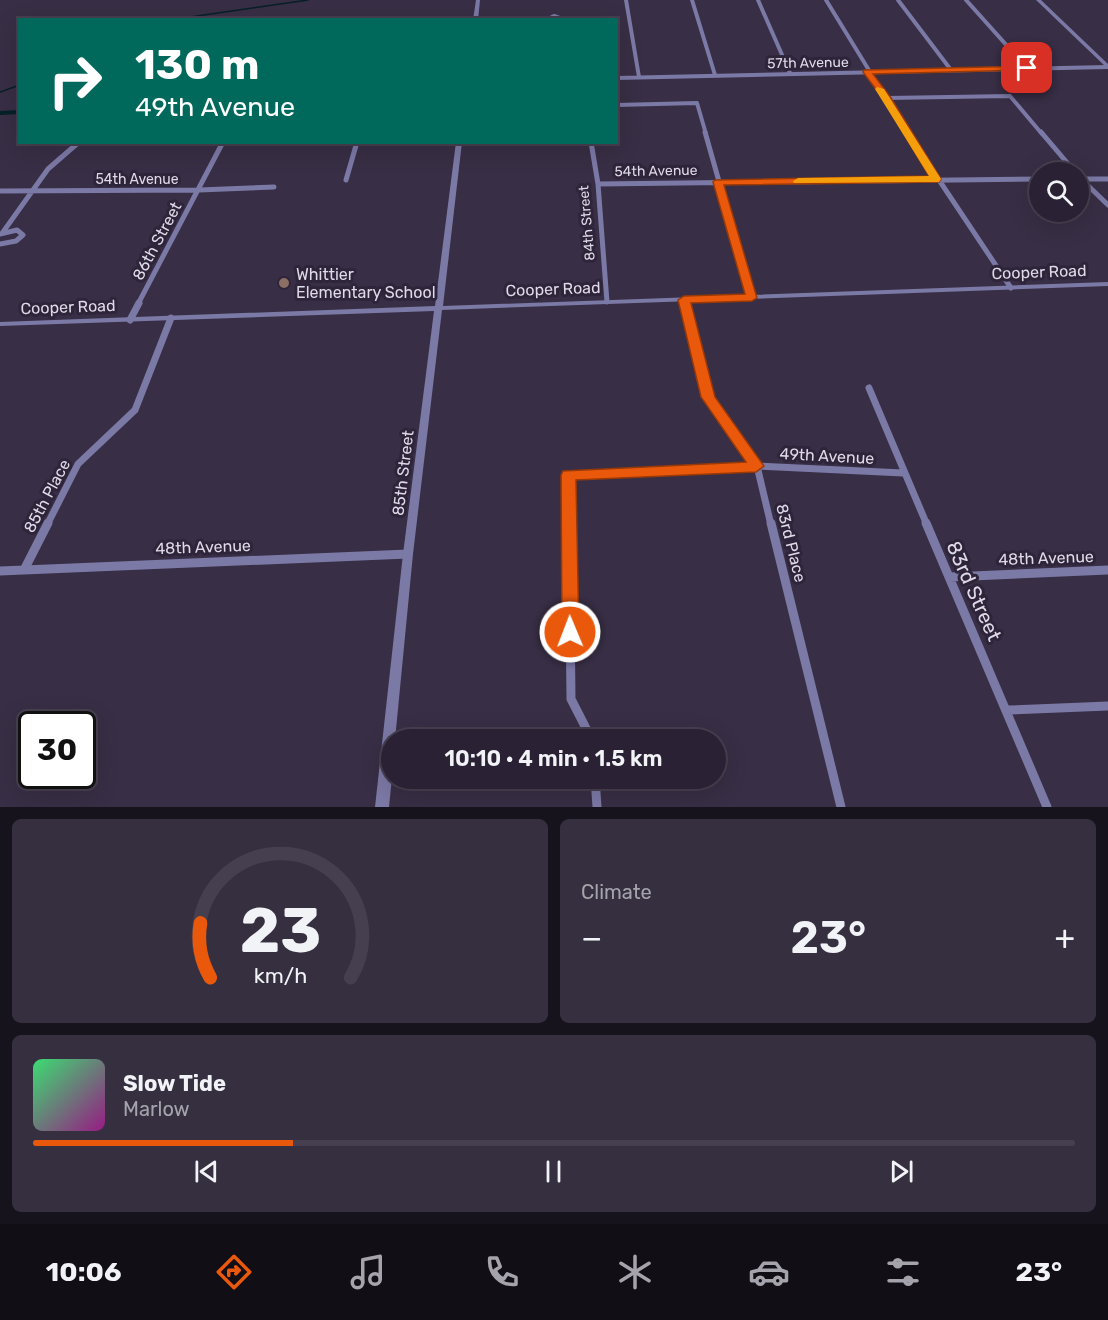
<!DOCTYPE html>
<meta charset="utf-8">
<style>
:root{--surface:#2a2234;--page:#362f40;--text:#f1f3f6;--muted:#a5a4ac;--line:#463f4f;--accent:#ea580c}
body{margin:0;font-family:Rubik,sans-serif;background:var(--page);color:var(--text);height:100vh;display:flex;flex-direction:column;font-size:22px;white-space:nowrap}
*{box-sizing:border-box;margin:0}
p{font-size:20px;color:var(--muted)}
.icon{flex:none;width:33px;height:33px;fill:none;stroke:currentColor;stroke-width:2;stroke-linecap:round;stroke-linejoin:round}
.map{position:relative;height:807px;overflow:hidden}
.panel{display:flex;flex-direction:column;gap:12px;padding:12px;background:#17131d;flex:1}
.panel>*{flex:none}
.hud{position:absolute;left:18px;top:18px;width:600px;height:126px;border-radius:0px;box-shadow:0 6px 24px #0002,0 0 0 2px var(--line);background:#00695c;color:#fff;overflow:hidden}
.buttons{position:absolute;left:1029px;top:162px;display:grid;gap:12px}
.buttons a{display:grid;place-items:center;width:60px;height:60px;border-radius:50%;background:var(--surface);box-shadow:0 6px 24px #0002,0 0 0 2px var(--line);font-size:30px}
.speed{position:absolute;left:18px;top:711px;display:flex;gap:12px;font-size:30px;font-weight:700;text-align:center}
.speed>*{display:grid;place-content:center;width:78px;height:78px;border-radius:50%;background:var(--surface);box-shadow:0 6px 24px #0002,0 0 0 2px var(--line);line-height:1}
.speed .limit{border:3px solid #111;border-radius:9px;background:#fff;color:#111}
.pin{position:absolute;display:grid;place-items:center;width:51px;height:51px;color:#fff;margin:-26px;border-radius:12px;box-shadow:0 3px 9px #0006}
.me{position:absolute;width:66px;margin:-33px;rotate:359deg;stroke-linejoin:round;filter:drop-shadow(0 0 4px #0008)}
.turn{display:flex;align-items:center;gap:21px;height:126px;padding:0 18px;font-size:27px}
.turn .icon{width:78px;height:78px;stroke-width:2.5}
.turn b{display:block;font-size:42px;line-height:51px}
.big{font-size:45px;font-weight:600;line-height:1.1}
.panel .card{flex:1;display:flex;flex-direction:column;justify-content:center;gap:9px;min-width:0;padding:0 21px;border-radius:9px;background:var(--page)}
.panel .dial{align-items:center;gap:0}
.dial svg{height:156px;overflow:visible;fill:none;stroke:var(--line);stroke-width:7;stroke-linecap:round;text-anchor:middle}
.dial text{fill:var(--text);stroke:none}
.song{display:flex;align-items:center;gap:18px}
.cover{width:72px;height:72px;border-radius:9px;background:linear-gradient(135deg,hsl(140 70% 55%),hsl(310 70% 35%))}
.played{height:6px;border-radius:3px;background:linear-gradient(90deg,var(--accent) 25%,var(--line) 25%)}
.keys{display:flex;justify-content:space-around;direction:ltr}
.heat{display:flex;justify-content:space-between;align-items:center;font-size:33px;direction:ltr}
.panel .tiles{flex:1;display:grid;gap:12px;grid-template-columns:1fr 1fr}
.card:last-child{grid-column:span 2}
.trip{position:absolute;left:381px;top:729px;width:345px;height:60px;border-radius:30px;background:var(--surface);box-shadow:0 6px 24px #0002,0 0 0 2px var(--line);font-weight:600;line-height:60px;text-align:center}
.tab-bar{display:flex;height:96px;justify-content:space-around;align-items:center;background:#110e15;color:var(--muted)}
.tab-bar .icon{width:42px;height:42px}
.tab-bar .current{color:var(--accent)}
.tab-bar b{font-size:27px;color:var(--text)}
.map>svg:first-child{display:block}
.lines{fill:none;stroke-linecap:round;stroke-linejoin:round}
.stream{stroke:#062028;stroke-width:1.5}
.canal{fill:#062028;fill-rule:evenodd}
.minor-far3{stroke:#7b79a5;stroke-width:4}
.minor-far2{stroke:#7b79a5;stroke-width:5}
.minor-far1{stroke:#7b79a5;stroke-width:7}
.minor{stroke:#7b79a5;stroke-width:9}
.tertiary{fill:#7b79a5;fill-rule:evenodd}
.route{fill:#ea580c;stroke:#983908;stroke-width:1.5}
.slow{fill:#f59e0b}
.education-dot{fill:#8d6e63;stroke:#2e253b;stroke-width:2}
.labels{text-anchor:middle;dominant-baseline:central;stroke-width:6;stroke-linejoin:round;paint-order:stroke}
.far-street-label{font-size:14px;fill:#dfdae8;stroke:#2e253b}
.street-label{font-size:16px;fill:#dfdae8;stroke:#2e253b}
.poi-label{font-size:16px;fill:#dfdae8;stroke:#2e253b;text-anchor:start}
.near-street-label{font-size:20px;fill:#dfdae8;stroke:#2e253b}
</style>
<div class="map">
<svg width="1108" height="807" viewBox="0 0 1108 807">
<rect width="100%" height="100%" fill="#382e45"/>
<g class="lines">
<path class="stream" d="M169 20 308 0
M0 92 20 85"/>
<path class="canal" d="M20 110V114L0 115V111Z"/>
<path class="minor-far3" d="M626 0 639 77
M692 0 715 75
M758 0 790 73
M826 0 908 134
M898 0 951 70
M966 0 1027 68
M546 20 554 16 565 20
M616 78 1107 67
M887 98 1010 96 1042 134
M616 105 697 103 706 134"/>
<path class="minor-far2" d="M705 132 752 298
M907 132 1011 288
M1041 132 1075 172
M591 142 598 184 607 302
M1078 176 1108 205
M1081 179H1108
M346 180 357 142
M598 184 1040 179
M0 191 199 190 274 187
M3 232 48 169 79 142
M0 234 17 230 23 235 16 241 0 244
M684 300 685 304
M138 304 223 142"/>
<path class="minor-far1" d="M685 303 708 397 757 466 771 525
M130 320 139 303
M869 388 927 525
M47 525 78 464 135 410 171 318
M569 525V475L757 466 903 473"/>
<path class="minor" d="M569 523 571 699 592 740
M771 523 841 807
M926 523 1047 807
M24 570 48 523
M0 571 408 554
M950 577 1108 570
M1009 710 1108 706
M595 778 597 807"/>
<path class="tertiary" d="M476 0H480L478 20H473Z
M1036 0H1041L1108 64V69Z
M456 142H462L443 306 1108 282V286L442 310 413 554 395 740H392V777L389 807H375L403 554 434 311 0 326V322L435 306Z"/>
</g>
<path class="route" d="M1027 66H1030V70L873 74 891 98 941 179 939 182 724 185 757 298 752 301 691 303 715 397 764 466 756 472 576 480 579 632 576 637 570 639 564 637 562 632 561 475 563 471 746 462 701 397 678 300 684 296 745 294 713 182 715 180 929 176 883 99 863 72 864 70Z"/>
<path class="slow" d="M877 87 884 89 941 179 939 182 794 183 793 181 798 178 929 176 875 89Z"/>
<circle class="education-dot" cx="284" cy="283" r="6"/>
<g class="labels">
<g class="far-street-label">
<text transform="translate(808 63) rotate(-1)">57th Avenue</text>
<text transform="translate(656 171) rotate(-1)">54th Avenue</text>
<text x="137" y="179">54th Avenue</text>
<text transform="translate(587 223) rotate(-95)">84th Street</text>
</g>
<g class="street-label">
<text transform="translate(157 241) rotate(-62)">86th Street</text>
<text transform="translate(1039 272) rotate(-2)">Cooper Road</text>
<text transform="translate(553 289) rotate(-2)">Cooper Road</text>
<text transform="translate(68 307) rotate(-2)">Cooper Road</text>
<text transform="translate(827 456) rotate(3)">49th Avenue</text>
<text transform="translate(403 473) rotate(-83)">85th Street</text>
<text transform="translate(47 496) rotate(-62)">85th Place</text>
<text transform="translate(791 543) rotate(76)">83rd Place</text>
<text transform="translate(203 547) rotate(-2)">48th Avenue</text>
<text transform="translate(1046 558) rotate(-2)">48th Avenue</text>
</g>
<g class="poi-label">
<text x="296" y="274">Whittier<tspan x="296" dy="18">Elementary School</tspan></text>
</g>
<g class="near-street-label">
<text transform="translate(974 591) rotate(66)">83rd Street</text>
</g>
</g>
</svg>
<div class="buttons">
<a><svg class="icon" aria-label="search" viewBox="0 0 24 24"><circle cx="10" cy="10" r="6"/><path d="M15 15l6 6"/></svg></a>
</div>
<div class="speed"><div class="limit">30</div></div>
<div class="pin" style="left:1027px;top:68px;background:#d93025"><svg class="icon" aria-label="arrive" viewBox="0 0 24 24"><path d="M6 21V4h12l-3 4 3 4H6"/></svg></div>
<svg class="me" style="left:570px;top:632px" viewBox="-20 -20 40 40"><circle r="17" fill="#ea580c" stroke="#fff" stroke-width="3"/><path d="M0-11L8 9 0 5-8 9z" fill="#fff"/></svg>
<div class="trip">10:10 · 4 min · 1.5 km</div>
<div class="hud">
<div class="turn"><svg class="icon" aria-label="right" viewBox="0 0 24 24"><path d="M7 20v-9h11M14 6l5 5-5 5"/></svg><div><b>130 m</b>49th Avenue</div></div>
</div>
</div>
<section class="panel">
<div class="tiles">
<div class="card dial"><svg viewBox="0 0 100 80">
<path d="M14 69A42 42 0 1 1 86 69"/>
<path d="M14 69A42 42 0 0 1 9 41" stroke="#ea580c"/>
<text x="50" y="56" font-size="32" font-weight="700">23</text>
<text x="50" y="72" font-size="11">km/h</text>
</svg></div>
<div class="card"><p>Climate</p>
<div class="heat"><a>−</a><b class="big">23°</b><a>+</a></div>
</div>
<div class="card">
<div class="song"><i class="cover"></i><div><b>Slow Tide</b><p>Marlow</p></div></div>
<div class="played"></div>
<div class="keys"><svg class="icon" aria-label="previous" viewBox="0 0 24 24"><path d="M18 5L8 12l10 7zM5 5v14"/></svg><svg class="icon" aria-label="pause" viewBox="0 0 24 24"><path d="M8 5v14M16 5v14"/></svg><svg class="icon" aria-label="next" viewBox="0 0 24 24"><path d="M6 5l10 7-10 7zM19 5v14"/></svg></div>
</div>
</div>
</section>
<nav class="tab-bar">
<b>10:06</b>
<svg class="icon current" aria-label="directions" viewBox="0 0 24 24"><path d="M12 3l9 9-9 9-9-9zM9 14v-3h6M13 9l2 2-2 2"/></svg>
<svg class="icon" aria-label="music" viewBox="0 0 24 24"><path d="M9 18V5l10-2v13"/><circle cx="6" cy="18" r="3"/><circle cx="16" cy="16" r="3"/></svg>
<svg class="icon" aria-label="phone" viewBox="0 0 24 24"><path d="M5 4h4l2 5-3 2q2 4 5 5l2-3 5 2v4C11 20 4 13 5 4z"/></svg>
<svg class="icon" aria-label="climate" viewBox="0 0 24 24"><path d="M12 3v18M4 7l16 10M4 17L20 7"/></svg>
<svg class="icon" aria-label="car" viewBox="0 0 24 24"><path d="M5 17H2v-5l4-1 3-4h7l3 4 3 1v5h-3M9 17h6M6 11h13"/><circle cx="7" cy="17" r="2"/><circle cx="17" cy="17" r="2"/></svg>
<svg class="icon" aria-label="filters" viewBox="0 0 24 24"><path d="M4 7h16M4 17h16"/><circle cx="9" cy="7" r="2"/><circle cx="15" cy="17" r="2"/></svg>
<b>23°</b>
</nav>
